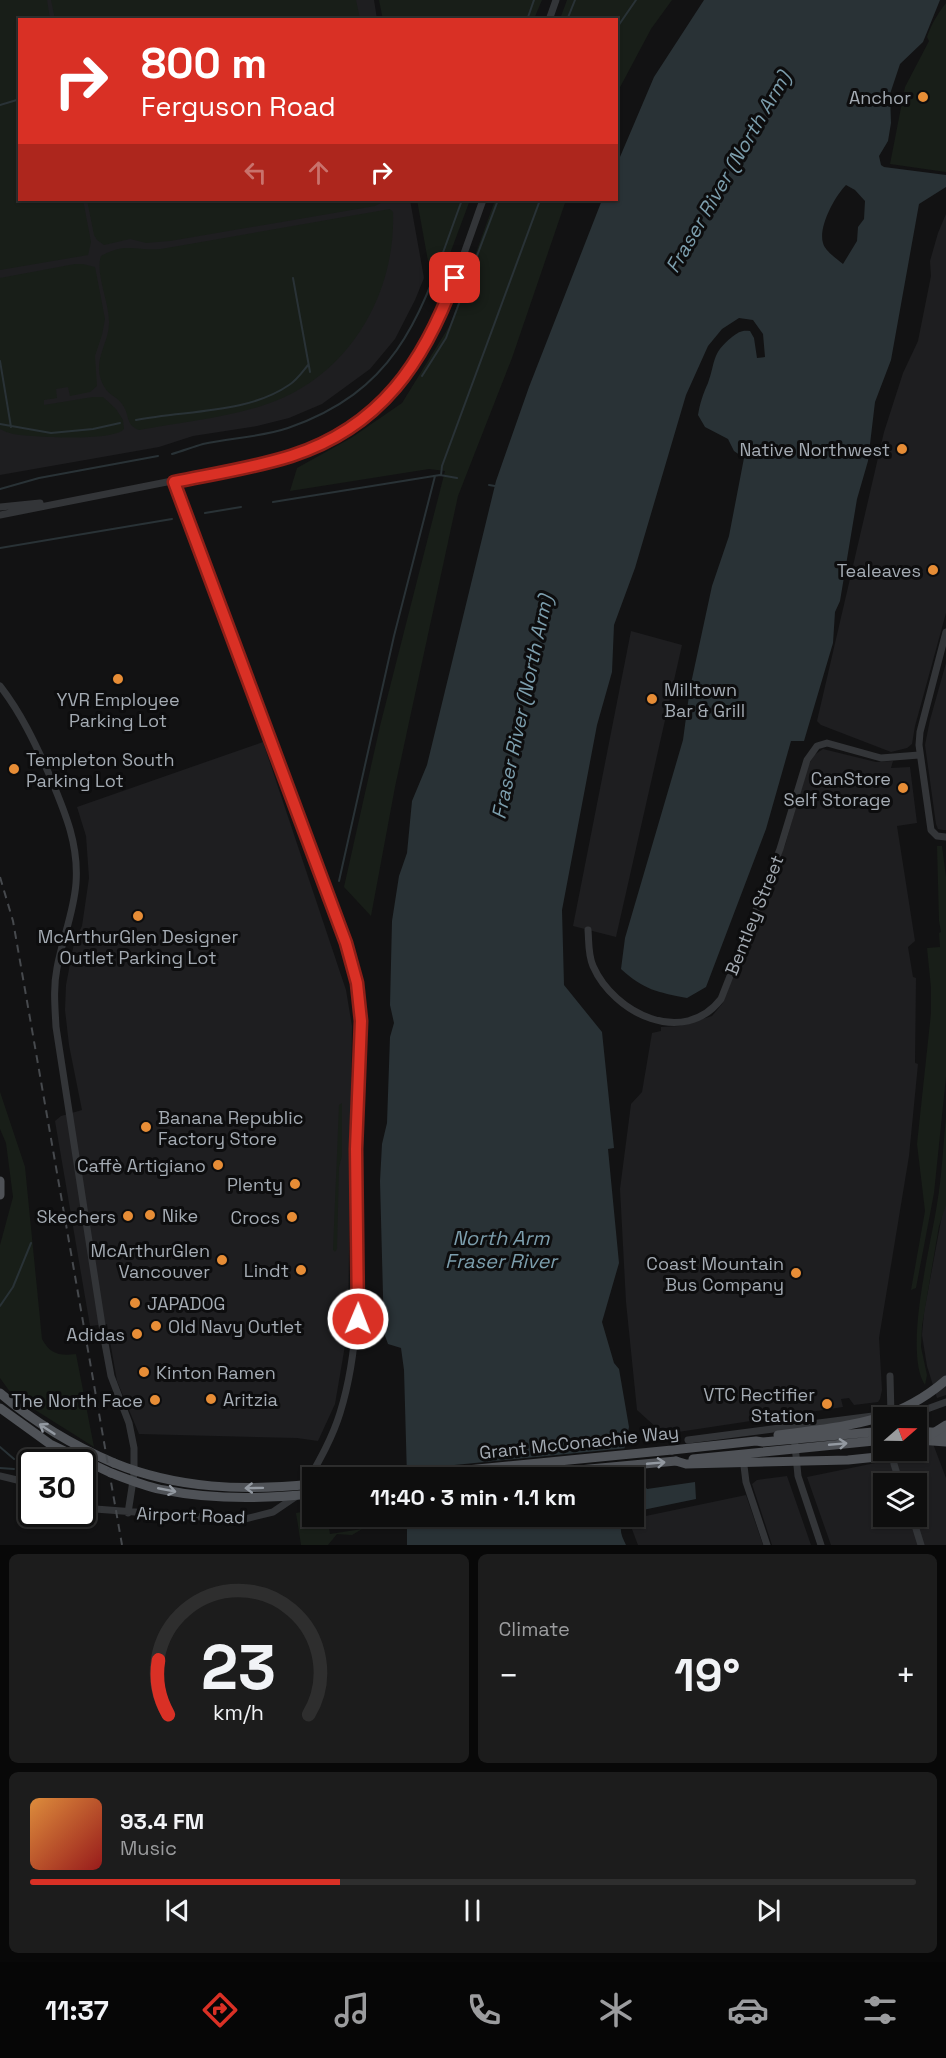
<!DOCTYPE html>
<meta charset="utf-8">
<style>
:root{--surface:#0e0e0e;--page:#1c1c1c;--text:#f1f3f6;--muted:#9b9c9e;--line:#2e2e2e;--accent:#d93025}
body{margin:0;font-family:"Space Grotesk",sans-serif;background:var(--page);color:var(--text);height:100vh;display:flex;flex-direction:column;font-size:22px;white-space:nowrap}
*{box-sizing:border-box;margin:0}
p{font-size:20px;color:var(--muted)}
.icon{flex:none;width:33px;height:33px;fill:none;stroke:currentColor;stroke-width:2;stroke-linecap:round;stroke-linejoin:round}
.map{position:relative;height:1545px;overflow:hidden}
.drawer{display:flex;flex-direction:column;gap:9px;padding:9px;background:#080808;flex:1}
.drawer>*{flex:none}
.top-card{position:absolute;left:18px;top:18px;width:600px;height:183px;border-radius:0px;box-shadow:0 2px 4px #0004,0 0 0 2px var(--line);background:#d93025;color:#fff;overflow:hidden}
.needle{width:39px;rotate:70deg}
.tools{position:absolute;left:873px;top:1407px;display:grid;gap:12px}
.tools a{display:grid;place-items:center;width:54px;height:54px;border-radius:0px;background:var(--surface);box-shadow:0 2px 4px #0004,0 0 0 2px var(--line);font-size:30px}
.speed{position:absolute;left:18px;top:1449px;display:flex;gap:12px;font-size:30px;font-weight:700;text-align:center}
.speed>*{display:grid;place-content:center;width:78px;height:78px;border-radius:50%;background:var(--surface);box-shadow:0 2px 4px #0004,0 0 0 2px var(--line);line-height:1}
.speed .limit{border:3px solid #111;border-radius:9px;background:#fff;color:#111}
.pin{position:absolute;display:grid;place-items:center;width:51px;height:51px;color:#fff;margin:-26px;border-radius:12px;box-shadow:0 3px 9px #0006}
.me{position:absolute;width:66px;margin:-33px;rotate:1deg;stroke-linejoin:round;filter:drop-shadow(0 0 4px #0008)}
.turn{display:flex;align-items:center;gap:21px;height:126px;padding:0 24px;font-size:27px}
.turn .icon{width:78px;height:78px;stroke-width:2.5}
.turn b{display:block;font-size:42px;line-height:51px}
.lanes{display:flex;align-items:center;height:57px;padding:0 24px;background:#0003;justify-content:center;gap:30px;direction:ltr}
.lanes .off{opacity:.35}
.big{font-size:45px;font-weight:800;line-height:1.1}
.drawer .widget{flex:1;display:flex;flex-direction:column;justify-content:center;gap:9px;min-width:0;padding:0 21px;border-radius:9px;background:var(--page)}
.drawer .dial{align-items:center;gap:0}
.dial svg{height:156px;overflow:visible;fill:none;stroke:var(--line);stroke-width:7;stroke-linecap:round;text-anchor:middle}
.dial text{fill:var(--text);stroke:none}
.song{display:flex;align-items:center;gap:18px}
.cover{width:72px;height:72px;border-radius:9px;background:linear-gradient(135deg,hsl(30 70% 55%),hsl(0 70% 35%))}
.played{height:6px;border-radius:3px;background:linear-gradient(90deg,var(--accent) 35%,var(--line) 35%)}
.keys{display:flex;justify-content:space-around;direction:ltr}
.heat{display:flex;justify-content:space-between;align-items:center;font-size:33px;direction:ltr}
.drawer .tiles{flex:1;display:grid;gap:9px;grid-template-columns:1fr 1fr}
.widget:last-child{grid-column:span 2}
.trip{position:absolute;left:302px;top:1467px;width:342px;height:60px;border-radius:0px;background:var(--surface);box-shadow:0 2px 4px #0004,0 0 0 2px var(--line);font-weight:800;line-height:60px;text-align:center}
.menu{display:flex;height:96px;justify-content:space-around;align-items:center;background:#060606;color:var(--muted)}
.menu .icon{width:42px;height:42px}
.menu .current{color:var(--accent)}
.menu b{font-size:27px;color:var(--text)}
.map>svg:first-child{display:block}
.built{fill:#1e1e20;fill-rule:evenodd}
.green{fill:#181e18}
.water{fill:#293236;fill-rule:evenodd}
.pier{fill:#121213}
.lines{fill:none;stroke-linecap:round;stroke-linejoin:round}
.stream{stroke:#293236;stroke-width:2}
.minor{stroke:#333538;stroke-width:7}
.major{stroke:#4f5257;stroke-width:9}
.rail{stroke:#46494d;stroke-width:2;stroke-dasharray:8 6;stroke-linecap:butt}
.major-bridge{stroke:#4f5257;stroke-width:9}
.oneway{stroke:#9399a1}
.route-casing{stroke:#8d1f18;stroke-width:15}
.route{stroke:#d93025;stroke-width:10}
.poi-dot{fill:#e78d36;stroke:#0d0d0e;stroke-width:2}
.labels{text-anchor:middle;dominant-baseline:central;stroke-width:6;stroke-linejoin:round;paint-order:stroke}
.poi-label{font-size:18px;fill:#a4abb3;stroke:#0d0d0e;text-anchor:end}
.street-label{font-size:18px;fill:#a4abb3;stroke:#0d0d0e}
.water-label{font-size:20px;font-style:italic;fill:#7c9ead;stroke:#0d0d0e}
</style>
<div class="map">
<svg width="946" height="1545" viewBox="0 0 946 1545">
<rect width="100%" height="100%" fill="#121213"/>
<path class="built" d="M0 0H374L377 19 20 20V200H410L424 278 415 300 395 339 370 369 322 404 289 418 257 426 193 436 159 447 0 475Z
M946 214V613L915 726 912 744 907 748 891 752 821 725 817 721 884 432 903 373 918 341 931 276 930 261 938 233Z
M631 631 682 645 616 937 573 926Z
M946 663V830H943L938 829 936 824 925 745 930 720Z
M263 742 346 990 352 1026 348 1328 335 1404 318 1441 297 1438 139 1434 117 1381 107 1324 90 1326 55 1121 61 1116 82 1110 69 1045 65 1010 66 985 74 943 82 926 89 878 86 836 77 807Z
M823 749 876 762 893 761 891 768 910 767 917 823 897 826 915 941 908 947 913 977 916 978 915 1063 918 1064 909 1156 879 1338 882 1390 880 1399 878 1402 854 1405 849 1398 841 1399 843 1407 678 1432 677 1427 658 1429 637 1410 626 1302 620 1189 631 1104 642 1092 652 1033 661 1031V1027L680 1026 712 1016 722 1004 785 845 808 766 814 755Z
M946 1194V1395L937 1398 927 1366 922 1335 924 1312Z
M924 1420 946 1478V1545H831L807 1477 885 1461 894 1451 916 1450 917 1428ZM884 1484H916V1516H884Z
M787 1476 811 1545H772L752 1484 757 1480Z
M746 1495 763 1545H638L630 1524 641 1517Z"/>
<path class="green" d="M0 0H47L50 19 20 20V200H83L91 242 88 255 0 270Z
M51 0H356L360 19H55Z
M379 0H542L534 19 383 20Z
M567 0H672L651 29 617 93 616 20 560 19Z
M946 3V172L890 164 905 87 929 41 927 37C931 25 938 13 946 3Z
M87 200H385V201L375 206 170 241 146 243 130 239 104 245 97 240 94 235Z
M417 200H470L445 267 428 261Z
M495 200H566L512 358 458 496 395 787 371 916 344 887 380 726 445 471 429 469 290 491 297 468 351 438 402 403 450 325Z
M390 209 393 212C396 294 349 375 270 403 228 418 182 422 139 430 125 425 130 414 122 404 118 397 110 396 105 388 89 361 110 345 109 321 109 302 95 273 101 256 126 242 136 251 161 249Z
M75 264H83L95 267 105 319 102 335 95 356 97 386 90 392 70 396 68 387 56 389 57 398 44 400V405L93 397H103L116 409 123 420 124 429C113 442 31 437 13 434 9 433 4 431 0 429V278Z
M937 846H942L946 877V1077L934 1193 916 1288 911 1290 925 1211 917 1144 931 1013V988L927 948 940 947 939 933 941 932 939 921Z
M0 1092 25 1167 42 1339C50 1354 59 1356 76 1354L94 1447 13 1396 0 1378V1245L13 1197 6 1143 0 1129Z
M342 1103V1156L339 1167 337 1249 335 1252 333 1250 339 1105Z
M946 1117V1205L939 1226 922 1326 921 1347 927 1375 925 1385C903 1351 931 1245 937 1204 942 1176 943 1146 946 1117Z
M312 1510V1516L327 1517 330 1534 362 1529 352 1535 337 1534 328 1545H301L296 1513Z"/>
<path class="water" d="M704 0H940L923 42 900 64 890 94 891 123 888 141 879 156 881 165 884 167 946 175V187L919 204 891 360 875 402 868 461 857 499 840 601 835 612 833 643 804 741H791L766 829 706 987 687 998C657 992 644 990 621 969L625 938 683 740 690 688 712 586 729 536 744 458 734 451 728 439 705 427 698 415C700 403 703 394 708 383 716 361 711 354 732 337 739 332 741 330 750 331L754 338 757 358 765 357 763 334 753 320 739 318 722 329 708 346 686 395 635 568 614 625 612 672 597 725 562 910 564 985 602 1032 614 1148 608 1149 619 1263 602 1322 614 1363 619 1369 629 1427 622 1460 628 1470 637 1475 647 1489 695 1482 696 1499 633 1512V1478L407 1477 404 1370 401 1348 388 1344 384 1333 380 1181 382 1144 387 1123 390 1037 394 1023 390 1005 392 921 399 876 407 853 412 801 427 765 496 481 529 387 602 200H616L617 164 654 77ZM846 185 855 190 865 201 864 219 858 227 857 241 843 264C836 258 825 251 823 243 818 227 835 196 846 185Z
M407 1517H627C618 1527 620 1533 626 1545H407Z"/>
<path class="pier" d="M628 1448 625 1460 633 1471 555 1478 404 1477V1470Z"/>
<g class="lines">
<path class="stream" d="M527 20 534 0
M567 20 575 0
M616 29 636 0
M0 105 20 99
M293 278 310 372
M0 361 11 427
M422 376 446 338 498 200
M136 420C185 410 247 414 289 385 297 380 303 371 308 365
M0 424 51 433 93 429 120 423
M172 454C182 451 193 447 203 444 231 438 261 437 288 428 406 387 423 305 462 200
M441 475 442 466 540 200
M489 485 495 486
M0 489 39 478 158 456
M273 502 440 475 457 478
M205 513 241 507
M0 548 172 519
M339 881 394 636 435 476
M0 1306 13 1287 31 1243
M0 1447 14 1459
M0 1468 14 1469"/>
<path class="minor" d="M549 20 556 0
M174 482 346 943C350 956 355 969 357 982 368 1036 357 1092 356 1146 354 1236 367 1326 340 1413 332 1439 318 1463 305 1486
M0 507 40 503
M0 515 273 461C415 419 438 326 483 200
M946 632 920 732 919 745 931 830 937 836 946 837
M0 686C21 713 35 743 49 774 64 810 79 843 76 883 74 912 62 940 57 968 53 988 55 1007 56 1027L104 1338 111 1376 129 1423 134 1448V1474L128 1513
M588 930C589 942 588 955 593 966 614 1014 684 1047 721 999L780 849 807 760 817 746 827 743 881 758 919 755
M890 1376 891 1415
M893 1414 916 1413 946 1402
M794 1435 798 1476 821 1545
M688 1440 873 1416
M892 1450 894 1464 900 1484
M743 1458 746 1482 767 1545
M0 1476 17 1480 32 1487
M82 1508 241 1520 273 1512 298 1495
M912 1516 921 1545"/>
<path class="major" d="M0 1181V1195
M0 1393C35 1423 72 1445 114 1463
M0 1408 50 1444 111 1473
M916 1431 946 1433
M919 1440 946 1442
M385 1478 672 1450
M493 1478 676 1461"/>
<path class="rail" d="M0 877 13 921 122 1545"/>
<path class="major-bridge" d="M778 1435C843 1426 894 1425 946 1380
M916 1444 946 1425
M672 1450 756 1441 763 1442 884 1431
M693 1459 884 1440
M676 1461 686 1464 848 1460 877 1457 900 1450
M114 1463C178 1489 244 1491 312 1484
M111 1473C128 1479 146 1487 164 1490 213 1500 262 1499 312 1494"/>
</g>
<defs><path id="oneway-shaft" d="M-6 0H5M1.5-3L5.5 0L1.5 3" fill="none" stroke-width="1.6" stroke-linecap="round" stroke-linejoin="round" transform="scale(1.5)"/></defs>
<g class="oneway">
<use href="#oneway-shaft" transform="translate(47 1429) rotate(-147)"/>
<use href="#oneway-shaft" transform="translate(838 1444) rotate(-5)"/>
<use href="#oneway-shaft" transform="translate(656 1463) rotate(-5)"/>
<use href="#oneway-shaft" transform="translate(254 1488) rotate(179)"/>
<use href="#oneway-shaft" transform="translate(167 1490) rotate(11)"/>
</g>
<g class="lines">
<g class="route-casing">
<path id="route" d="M358 1319 356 1149 361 1021 357 983 346 943 174 482C213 474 253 468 291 456 381 427 424 362 455 278"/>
</g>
<use href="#route" class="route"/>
</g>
<g class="poi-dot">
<circle cx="923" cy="97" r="6"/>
<circle cx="902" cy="449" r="6"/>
<circle cx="933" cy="570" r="6"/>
<circle cx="118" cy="679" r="6"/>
<circle cx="652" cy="699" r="6"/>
<circle cx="14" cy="769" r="6"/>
<circle cx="903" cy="788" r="6"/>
<circle cx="138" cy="916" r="6"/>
<circle cx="146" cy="1127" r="6"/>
<circle cx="218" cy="1165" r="6"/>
<circle cx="295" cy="1184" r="6"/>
<circle cx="150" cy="1215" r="6"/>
<circle cx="128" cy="1216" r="6"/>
<circle cx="292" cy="1217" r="6"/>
<circle cx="222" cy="1260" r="6"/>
<circle cx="301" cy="1270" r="6"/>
<circle cx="796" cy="1273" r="6"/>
<circle cx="135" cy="1303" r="6"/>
<circle cx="156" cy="1326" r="6"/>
<circle cx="137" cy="1334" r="6"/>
<circle cx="144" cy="1372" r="6"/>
<circle cx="211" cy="1399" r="6"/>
<circle cx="155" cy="1400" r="6"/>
<circle cx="827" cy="1404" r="6"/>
</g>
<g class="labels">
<g class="poi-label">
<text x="911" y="97">Anchor</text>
<text x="890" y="449">Native Northwest</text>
<text x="921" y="570">Tealeaves</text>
<text x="664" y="689" text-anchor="start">Milltown<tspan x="664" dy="21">Bar &amp; Grill</tspan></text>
<text x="118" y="699" text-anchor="middle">YVR Employee<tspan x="118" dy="21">Parking Lot</tspan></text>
<text x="26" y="759" text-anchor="start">Templeton South<tspan x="26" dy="21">Parking Lot</tspan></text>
<text x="891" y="778">CanStore<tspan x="891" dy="21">Self Storage</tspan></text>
<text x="138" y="936" text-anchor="middle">McArthurGlen Designer<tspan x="138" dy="21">Outlet Parking Lot</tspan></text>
<text x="158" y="1117" text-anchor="start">Banana Republic<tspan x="158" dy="21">Factory Store</tspan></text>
<text x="206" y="1165">Caffè Artigiano</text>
<text x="283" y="1184">Plenty</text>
<text x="162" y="1215" text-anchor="start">Nike</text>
<text x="116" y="1216">Skechers</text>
<text x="280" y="1217">Crocs</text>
<text x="210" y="1250">McArthurGlen<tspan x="210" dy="21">Vancouver</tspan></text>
<text x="784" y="1263">Coast Mountain<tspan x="784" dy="21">Bus Company</tspan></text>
<text x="289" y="1270">Lindt</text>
<text x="147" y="1303" text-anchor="start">JAPADOG</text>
<text x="168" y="1326" text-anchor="start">Old Navy Outlet</text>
<text x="125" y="1334">Adidas</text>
<text x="156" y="1372" text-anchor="start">Kinton Ramen</text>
<text x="815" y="1394">VTC Rectifier<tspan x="815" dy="21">Station</tspan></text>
<text x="223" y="1399" text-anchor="start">Aritzia</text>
<text x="143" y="1400">The North Face</text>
</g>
<g class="street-label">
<text transform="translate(754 915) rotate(-68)">Bentley Street</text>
<text transform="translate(579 1442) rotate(-6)">Grant McConachie Way</text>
<text transform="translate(191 1515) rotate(2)">Airport Road</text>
</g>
<g class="water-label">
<text transform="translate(728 172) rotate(-60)">Fraser River (North Arm)</text>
<text transform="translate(522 707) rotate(-78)">Fraser River (North Arm)</text>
<text x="501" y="1238">North Arm<tspan x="501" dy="23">Fraser River</tspan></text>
</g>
</g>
</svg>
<div class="tools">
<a><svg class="needle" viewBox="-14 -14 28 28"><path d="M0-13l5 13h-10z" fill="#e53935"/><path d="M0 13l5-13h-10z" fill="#9b9c9e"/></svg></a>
<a><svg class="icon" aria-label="layers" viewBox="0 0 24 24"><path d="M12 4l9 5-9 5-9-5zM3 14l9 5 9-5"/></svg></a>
</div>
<div class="speed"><div class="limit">30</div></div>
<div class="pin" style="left:455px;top:278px;background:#d93025"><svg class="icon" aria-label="arrive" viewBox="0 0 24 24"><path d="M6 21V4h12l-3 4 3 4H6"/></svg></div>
<svg class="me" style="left:358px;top:1319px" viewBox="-20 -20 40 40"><circle r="17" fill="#d93025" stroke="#fff" stroke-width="3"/><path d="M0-11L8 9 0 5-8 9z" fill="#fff"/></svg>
<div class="trip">11:40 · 3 min · 1.1 km</div>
<div class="top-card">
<div class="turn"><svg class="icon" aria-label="right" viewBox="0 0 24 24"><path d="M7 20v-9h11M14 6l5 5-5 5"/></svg><div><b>800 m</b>Ferguson Road</div></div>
<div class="lanes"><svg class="icon off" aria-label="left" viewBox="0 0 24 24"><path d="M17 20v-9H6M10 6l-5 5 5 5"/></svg><svg class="icon off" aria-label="ahead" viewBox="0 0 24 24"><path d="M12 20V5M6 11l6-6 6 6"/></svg><svg class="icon" aria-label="right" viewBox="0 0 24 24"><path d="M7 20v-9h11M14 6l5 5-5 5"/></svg></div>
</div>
</div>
<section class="drawer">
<div class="tiles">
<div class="widget dial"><svg viewBox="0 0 100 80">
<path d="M14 69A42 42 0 1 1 86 69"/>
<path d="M14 69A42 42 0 0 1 9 41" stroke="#d93025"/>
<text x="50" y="56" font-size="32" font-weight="700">23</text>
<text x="50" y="72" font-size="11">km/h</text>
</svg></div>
<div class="widget"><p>Climate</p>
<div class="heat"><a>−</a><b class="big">19°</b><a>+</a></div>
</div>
<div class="widget">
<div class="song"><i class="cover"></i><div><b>93.4 FM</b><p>Music</p></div></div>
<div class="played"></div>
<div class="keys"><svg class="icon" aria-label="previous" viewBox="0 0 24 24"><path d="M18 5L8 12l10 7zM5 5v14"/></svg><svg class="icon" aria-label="pause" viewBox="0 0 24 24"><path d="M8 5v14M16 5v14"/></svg><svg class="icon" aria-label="next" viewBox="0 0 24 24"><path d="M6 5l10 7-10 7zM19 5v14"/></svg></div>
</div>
</div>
</section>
<nav class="menu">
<b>11:37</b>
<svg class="icon current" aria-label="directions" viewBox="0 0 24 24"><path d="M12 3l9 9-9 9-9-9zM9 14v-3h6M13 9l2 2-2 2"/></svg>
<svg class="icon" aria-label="music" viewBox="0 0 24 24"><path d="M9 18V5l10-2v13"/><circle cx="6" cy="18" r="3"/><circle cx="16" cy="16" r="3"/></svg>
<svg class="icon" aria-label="phone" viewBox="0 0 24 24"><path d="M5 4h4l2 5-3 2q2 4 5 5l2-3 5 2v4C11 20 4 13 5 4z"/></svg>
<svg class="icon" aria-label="climate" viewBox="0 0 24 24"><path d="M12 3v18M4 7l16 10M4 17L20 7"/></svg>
<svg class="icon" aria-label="car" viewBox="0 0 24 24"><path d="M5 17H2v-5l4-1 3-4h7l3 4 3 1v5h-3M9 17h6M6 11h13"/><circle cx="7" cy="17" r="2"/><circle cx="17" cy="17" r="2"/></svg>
<svg class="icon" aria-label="filters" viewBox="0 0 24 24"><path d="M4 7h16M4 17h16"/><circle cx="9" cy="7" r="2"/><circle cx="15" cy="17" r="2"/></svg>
</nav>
